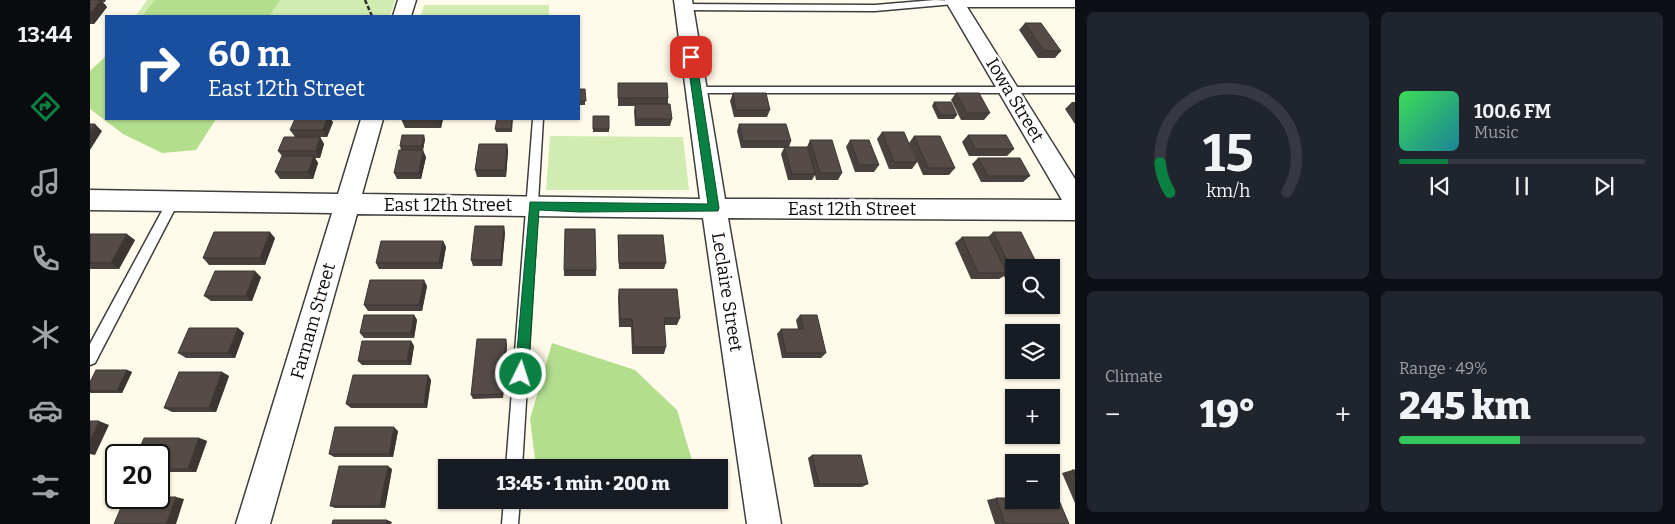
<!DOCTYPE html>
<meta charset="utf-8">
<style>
:root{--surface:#171b24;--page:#20242c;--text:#f1f3f6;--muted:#9ea1a6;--line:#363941;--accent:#0b8043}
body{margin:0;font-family:Bitter,serif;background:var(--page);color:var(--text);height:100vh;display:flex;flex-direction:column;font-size:19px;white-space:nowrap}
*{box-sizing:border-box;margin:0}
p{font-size:16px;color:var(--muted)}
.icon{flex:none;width:28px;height:28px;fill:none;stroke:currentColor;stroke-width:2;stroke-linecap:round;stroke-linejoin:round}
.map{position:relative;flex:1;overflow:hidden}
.drawer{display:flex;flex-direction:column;gap:12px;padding:12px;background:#0d0f14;width:600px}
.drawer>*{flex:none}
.top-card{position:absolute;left:15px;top:15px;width:475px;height:105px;border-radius:0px;box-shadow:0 1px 4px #0004;background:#1a4fa0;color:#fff;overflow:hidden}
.tools{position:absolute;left:915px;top:259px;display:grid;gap:10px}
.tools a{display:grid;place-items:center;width:55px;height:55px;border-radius:0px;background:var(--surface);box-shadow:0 1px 4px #0004;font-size:25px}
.speed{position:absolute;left:15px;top:444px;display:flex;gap:10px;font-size:25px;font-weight:700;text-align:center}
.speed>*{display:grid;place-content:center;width:65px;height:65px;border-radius:50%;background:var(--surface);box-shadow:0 1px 4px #0004;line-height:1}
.speed .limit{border:2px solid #111;border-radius:8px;background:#fff;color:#111}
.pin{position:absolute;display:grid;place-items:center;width:42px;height:42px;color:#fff;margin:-21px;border-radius:10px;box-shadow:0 2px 8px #0006}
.me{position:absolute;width:55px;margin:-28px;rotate:4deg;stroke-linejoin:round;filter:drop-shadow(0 0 4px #0008)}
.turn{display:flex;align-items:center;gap:18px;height:105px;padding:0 20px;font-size:22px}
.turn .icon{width:65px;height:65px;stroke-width:2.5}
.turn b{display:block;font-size:35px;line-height:42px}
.big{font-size:38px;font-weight:800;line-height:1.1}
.drawer .tile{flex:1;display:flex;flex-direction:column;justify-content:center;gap:8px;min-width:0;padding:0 18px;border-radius:8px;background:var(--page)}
.drawer .dial{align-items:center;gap:0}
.dial svg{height:130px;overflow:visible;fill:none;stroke:var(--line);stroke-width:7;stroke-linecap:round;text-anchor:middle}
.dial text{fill:var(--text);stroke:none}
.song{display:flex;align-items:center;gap:15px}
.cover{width:60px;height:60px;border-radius:8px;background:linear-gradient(135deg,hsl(130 70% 55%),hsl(190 70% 35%))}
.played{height:5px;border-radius:2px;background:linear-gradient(90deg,var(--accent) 20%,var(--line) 20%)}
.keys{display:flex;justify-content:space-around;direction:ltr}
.heat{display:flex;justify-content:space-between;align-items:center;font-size:28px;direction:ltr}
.charge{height:8px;border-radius:4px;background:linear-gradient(90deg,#34c759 49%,var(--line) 0)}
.drawer .tiles{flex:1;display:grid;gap:12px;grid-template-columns:repeat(2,1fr)}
.trip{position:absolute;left:348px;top:459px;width:290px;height:50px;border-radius:0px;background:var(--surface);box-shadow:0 1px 4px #0004;font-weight:800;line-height:50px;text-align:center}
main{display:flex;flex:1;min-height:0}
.dock{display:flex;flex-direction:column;width:90px;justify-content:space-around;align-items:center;background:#090b0e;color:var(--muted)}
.dock .icon{width:35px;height:35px}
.dock .current{color:var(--accent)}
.dock b{font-size:22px;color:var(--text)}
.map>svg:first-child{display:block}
.green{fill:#d0ecb0}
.forest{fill:#b3de8e}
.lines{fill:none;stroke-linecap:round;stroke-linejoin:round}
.service-casing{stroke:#3e3e3e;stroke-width:3}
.minor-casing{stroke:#3e3e3e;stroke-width:3}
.path{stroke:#2d2d2d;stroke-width:2.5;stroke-dasharray:4.5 2;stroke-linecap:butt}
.service{fill:#fff;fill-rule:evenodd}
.minor{fill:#fff;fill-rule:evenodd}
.wall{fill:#49413d}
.shaded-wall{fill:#3c3532}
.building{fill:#554c47;stroke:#3c3532}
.route{fill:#0b8043;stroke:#07532c}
.labels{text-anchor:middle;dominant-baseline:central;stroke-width:5;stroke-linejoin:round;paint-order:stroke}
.street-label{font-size:18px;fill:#0b0b0b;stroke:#fff}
</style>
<main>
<nav class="dock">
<b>13:44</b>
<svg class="icon current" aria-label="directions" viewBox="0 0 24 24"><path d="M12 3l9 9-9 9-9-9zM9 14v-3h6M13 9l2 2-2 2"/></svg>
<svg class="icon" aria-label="music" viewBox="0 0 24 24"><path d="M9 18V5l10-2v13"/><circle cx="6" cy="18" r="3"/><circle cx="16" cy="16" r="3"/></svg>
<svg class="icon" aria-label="phone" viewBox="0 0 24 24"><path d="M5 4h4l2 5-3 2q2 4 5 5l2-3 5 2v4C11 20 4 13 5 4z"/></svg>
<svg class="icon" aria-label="climate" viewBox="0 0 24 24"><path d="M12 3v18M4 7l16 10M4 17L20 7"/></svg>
<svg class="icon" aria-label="car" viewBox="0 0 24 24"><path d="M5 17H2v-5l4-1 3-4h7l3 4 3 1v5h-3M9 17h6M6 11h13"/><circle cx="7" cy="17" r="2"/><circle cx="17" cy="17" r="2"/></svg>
<svg class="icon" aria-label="filters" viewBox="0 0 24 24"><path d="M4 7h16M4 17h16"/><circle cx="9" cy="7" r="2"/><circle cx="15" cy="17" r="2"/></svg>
</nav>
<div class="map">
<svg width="985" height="524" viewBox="0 0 985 524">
<rect width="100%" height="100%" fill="#fffae9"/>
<path class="green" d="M57 0H305L300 16H46Z
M334 5H459V16H331Z
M460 136 593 137 599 190H456Z"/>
<path class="forest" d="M65 0H190L179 16H52Z
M16 56V119H126L106 150 72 153 33 134 0 109V71Z
M462 343 545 370 587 410 602 460 525 461 509 468 446 467 440 419Z"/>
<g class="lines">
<g class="service-casing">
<path id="service" d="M845 0 868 1 864 4 785 11 594 10 590 7 594 4 785 5Z
M606 87H985V93H606L601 90Z
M443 119H453L432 468H416Z
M83 196 89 201 5 363 0 365V344L79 198Z
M414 500H430L428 524H412Z"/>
</g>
<g class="minor-casing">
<path id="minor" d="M308 0H326L321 16H303Z
M584 0H602L635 199 972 200 855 0H985V7H877L985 179V220L638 218 691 524H657L613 218 267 214 180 524H146L242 213 0 210V190L248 194 271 119H293L272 194 610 199Z"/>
</g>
<path class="path" d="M275 0 282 16"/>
<use href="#service" class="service"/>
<use href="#minor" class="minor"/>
</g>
<path class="wall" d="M0 0H16L15 2H13L17 7 4 24H0Z
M935 23 971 51 965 58H948L929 30Z
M528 83 578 98V104L582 119 580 126H545L544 111 545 106H528Z
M489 89H495V105H489Z
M643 93 680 110 677 117H644L640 101Z
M866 93 900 113 894 120H871L861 100Z
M844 102 867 115 864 119H848L842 106Z
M982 102H985V124L975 109Z
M503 116 519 129V132H503Z
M353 119 351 128H315L312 121Z
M423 119 422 132H406L405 129Z
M243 122 237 137H205L200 130Z
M649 124 701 141 699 147H717L720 140 752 173 748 180H726L725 175 722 180H698L691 154 694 148H651L647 131Z
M792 132 827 162 822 169H799L787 139Z
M878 135 924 149 917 156H879L872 142Z
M824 136 865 168 859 175H833L819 143Z
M230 137 234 144 230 158H225L228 163 223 179H190L185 172 192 156 188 151Z
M335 139 333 150H311L310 146Z
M760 140 789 165 784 172H765L756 147Z
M417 144 418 151 416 177H387L385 170Z
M336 157 331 179H307L304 173Z
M888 158 940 176 933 182H891L882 164Z
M415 232 412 266H383L381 260Z
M903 232 924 268V287H919L914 276 909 279H881L865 243 872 237H898Z
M0 234 45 240 29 269H0Z
M528 235 576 263 574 269H529L528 242Z
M185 238 175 265H119L113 258Z
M353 241 356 247 352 269H289L286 263Z
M474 270H506V276H474Z
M171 277 162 301H121L114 296Z
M337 286 332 311H278L274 305Z
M529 289 590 318 587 325H574L576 347 574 354H542L541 327H529L528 297Z
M324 315 327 320 324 338H274L270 333Z
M710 315 736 353 731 358H692L687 334 691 329H708L706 320Z
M148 328 154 333 145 358H96L88 353Z
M321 341 324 346 321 365H272L268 361Z
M417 344 413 398 383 399 381 395Z
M37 370 42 372 32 393H0V382Z
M132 372 139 376 126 412H82L74 408Z
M338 375 341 380 337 408H261L256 404Z
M308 431 303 457H244L239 454Z
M109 438 117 441 106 472H69V455Z
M722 455 778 484 772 487H724L718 458Z
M302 469 295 508H245L240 506Z
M982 470H985V503L972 473Z
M906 498 979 524H905L897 500Z"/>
<path class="shaded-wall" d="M11 0 17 7 4 24 0 19V14Z
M237 119H241L243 122 237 137 233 130Z
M350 119H353L351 128 349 121Z
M5 124 12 131 0 150V132Z
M334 135 335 139 333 150 332 146Z
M230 137 234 144 230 158 226 151Z
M417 144 418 151 416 177 415 170Z
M333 150 336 157 331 179 329 173Z
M224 156 228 163 223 179 218 172Z
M414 226 415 232 412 266 411 260Z
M180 232 185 238 175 265 170 258Z
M37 234 45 240 29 269 21 263Z
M353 241 356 247 352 269 349 263Z
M165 271 171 277 162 301 156 296Z
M334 280 337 286 332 311 329 305Z
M324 315 327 320 324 338 321 333Z
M148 328 154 333 145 358 138 353Z
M416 339 417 344 413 398 412 394Z
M321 341 324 346 321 365 317 361Z
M37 370 42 372 32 393 27 391Z
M132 372 139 376 126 412 119 408Z
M338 375 341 380 337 408 334 404Z
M9 421 19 425 5 455 0 454V441Z
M304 427 308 431 303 457 299 454Z
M109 438 117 441 106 472 98 469Z
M298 466 302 469 295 508 290 506Z
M86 497 94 499 86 524H76Z
M297 520 302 522 301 524H296Z"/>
<path class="building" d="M0 0H11L0 14Z
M935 23H951L971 51H954Z
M528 83H577L578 98H528Z
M489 89H495L496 101H489Z
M643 93H676L680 110H646Z
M866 93H889L900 113H877Z
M844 102H861L867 115H850Z
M545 104H580L582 119H546Z
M503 116H519V129H503Z
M205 119H237L233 130H200Z
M313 119H350L349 121H312Z
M407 119H422L421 129H405Z
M0 124H5L0 132Z
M649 124H696L701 141H653Z
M792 132H814L827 162H804Z
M312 135H334L332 146H310Z
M878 135H916L924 149H885Z
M824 136H850L865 168H838Z
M194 137H230L226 151H188Z
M720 140H742L752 173H730Z
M760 140H779L789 165H769Z
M389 144H417L415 170H385Z
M694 147H718L725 174H702Z
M309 150H333L329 173H304Z
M192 156H224L218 172H185Z
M888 158H930L940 176H898Z
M385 226H414L411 260H381Z
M475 229H505L506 270H474Z
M124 232H180L170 258H113Z
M903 232H931L949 268H924V274Z
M0 234H37L21 263H0Z
M528 235H573L576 263H529Z
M872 237H899L917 273H888Z
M291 241H353L349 263H286Z
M125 271H165L156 296H114Z
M280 280H334L329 305H274Z
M529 289H587L590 318H574L576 347H544L542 319H530Z
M274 315H324L321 333H270Z
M710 315H727L736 353H696L691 329H714Z
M99 328H148L138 353H88Z
M387 339H416L412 394 381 395Z
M272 341H321L317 361H268Z
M6 370H37L27 391H0V382Z
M89 372H132L119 408H74Z
M263 375H338L334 404H256Z
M0 421H9L0 441Z
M245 427H304L299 454H239Z
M54 438H109L98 469H69V455H47Z
M722 455H771L778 484H729Z
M249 466H298L290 506H240Z
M982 470H985V476Z
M69 497H86L76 524H24L35 498Z
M906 498H924V500H961V498H968L979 524H915Z
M243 520H297L296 524H242Z"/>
<path class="route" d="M601 54 606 57 629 208 628 211 490 212 449 210 438 374 436 378 431 380 427 378 425 374 440 202 618 204 597 57Z"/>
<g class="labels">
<g class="street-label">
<text transform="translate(925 100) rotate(59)">Iowa Street</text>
<text x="358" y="205">East 12th Street</text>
<text x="762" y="209">East 12th Street</text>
<text transform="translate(637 292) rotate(81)">Leclaire Street</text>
<text transform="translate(223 321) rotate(-74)">Farnam Street</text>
</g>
</g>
</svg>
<div class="tools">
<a><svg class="icon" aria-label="search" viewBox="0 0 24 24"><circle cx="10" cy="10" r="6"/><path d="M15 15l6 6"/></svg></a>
<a><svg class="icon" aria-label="layers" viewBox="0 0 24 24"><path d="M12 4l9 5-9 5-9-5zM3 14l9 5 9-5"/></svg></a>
<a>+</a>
<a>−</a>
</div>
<div class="speed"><div class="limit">20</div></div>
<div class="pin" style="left:601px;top:57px;background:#d93025"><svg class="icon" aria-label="arrive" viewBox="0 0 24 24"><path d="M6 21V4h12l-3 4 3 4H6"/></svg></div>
<svg class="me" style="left:431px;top:374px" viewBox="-20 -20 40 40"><circle r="17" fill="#0b8043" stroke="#fff" stroke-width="3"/><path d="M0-11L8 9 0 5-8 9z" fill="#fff"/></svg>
<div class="trip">13:45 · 1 min · 200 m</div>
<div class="top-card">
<div class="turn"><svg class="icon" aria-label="right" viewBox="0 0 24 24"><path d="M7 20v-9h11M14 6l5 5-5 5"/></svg><div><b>60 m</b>East 12th Street</div></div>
</div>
</div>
<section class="drawer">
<div class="tiles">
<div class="tile dial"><svg viewBox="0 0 100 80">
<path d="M14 69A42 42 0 1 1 86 69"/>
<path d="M14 69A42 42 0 0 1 8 51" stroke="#0b8043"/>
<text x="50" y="56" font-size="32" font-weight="700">15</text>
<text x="50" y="72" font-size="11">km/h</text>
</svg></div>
<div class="tile">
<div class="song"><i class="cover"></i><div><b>100.6 FM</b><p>Music</p></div></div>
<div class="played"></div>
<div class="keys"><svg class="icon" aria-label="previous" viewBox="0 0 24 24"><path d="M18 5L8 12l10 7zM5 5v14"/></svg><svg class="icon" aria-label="pause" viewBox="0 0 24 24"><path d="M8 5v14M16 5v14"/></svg><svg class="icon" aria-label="next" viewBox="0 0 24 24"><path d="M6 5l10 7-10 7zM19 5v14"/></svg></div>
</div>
<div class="tile"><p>Climate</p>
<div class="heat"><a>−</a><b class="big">19°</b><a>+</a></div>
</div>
<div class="tile"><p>Range · 49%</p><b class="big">245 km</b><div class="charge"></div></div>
</div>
</section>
</main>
